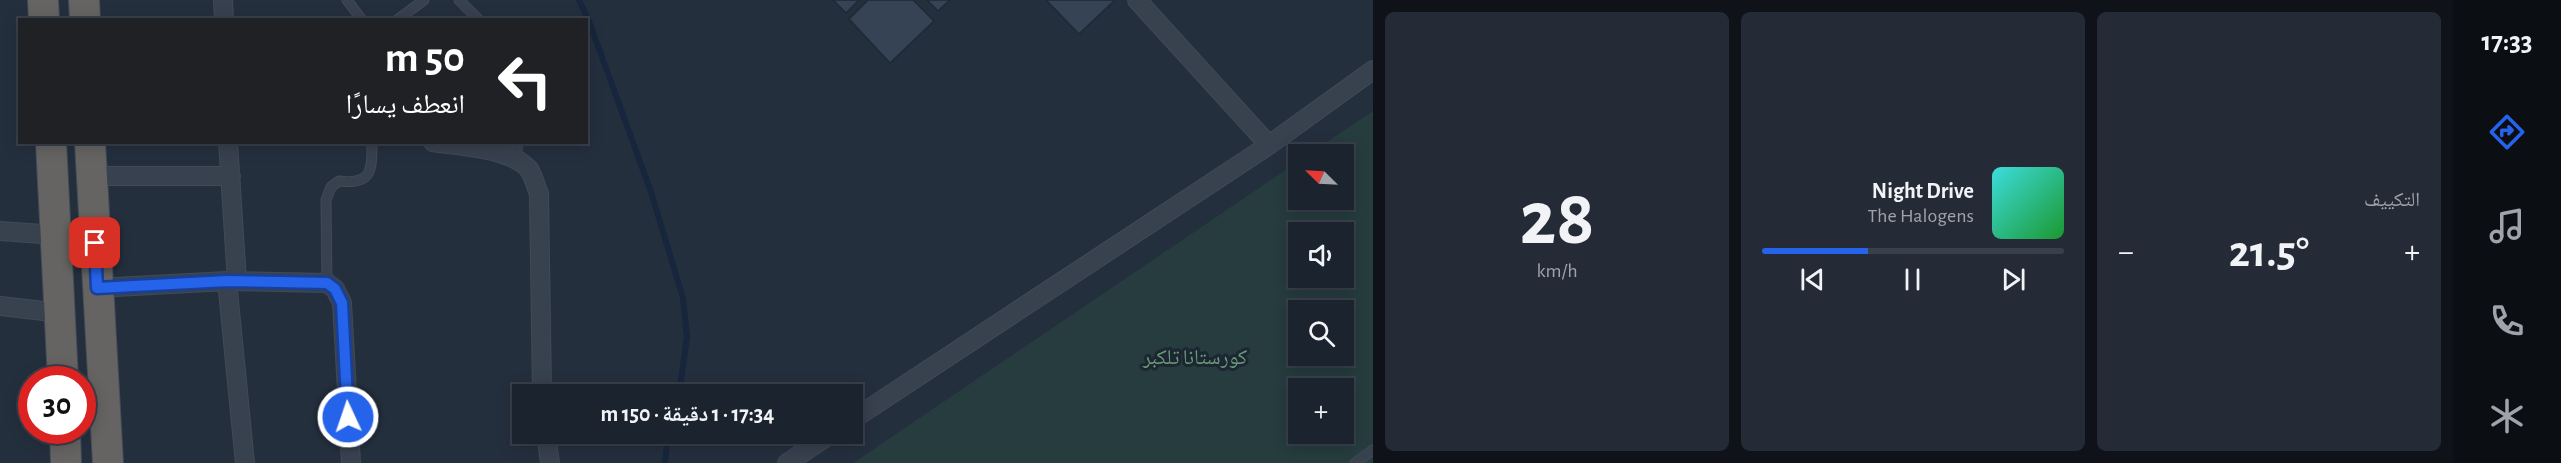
<!DOCTYPE html>
<html lang="ar">
<meta charset="utf-8">
<style>
:root{--surface:#1b232e;--page:#242b36;--text:#f1f3f6;--muted:#a0a4aa;--line:#39404a;--accent:#2563eb}
body{margin:0;font-family:"Alegreya Sans","Noto Naskh Arabic",sans-serif;background:var(--page);color:var(--text);direction:rtl;height:100vh;display:flex;flex-direction:column;font-size:22px;white-space:nowrap}
*{box-sizing:border-box;margin:0}
p{font-size:20px;color:var(--muted)}
.icon{flex:none;width:33px;height:33px;fill:none;stroke:currentColor;stroke-width:2;stroke-linecap:round;stroke-linejoin:round}
.map{position:relative;flex:1;overflow:hidden;direction:ltr}
.details{display:flex;flex-direction:column;gap:12px;padding:12px;background:#0f1319;width:1080px}
.details>*{flex:none}
.banner{position:absolute;left:18px;top:18px;width:570px;height:126px;border-radius:0px;box-shadow:0 3px 15px #0003,0 0 0 2px var(--line);direction:rtl;background:#202124;color:#fff;overflow:hidden}
.needle{width:39px;rotate:294deg}
.buttons{position:absolute;left:1288px;top:144px;display:grid;gap:12px}
.buttons a{display:grid;place-items:center;width:66px;height:66px;border-radius:0px;background:var(--surface);box-shadow:0 3px 15px #0003,0 0 0 2px var(--line);font-size:30px}
.speed{position:absolute;left:18px;top:366px;display:flex;gap:12px;font-size:30px;font-weight:700;text-align:center}
.speed>*{display:grid;place-content:center;width:78px;height:78px;border-radius:50%;background:var(--surface);box-shadow:0 3px 15px #0003,0 0 0 2px var(--line);line-height:1}
.speed .limit{border:9px solid #d22;background:#fff;color:#111}
.pin{position:absolute;display:grid;place-items:center;width:51px;height:51px;color:#fff;margin:-26px;border-radius:12px;box-shadow:0 3px 9px #0006}
.me{position:absolute;width:66px;margin:-33px;rotate:357deg;stroke-linejoin:round;filter:drop-shadow(0 0 4px #0008)}
.turn{display:flex;align-items:center;gap:21px;height:126px;padding:0 24px;font-size:27px}
.turn .icon{width:78px;height:78px;stroke-width:2.5}
.turn b{display:block;font-size:42px;line-height:51px}
.big{font-size:45px;font-weight:700;line-height:1.1}
.details .card{flex:1;display:flex;flex-direction:column;justify-content:center;gap:9px;min-width:0;padding:0 21px;border-radius:9px;background:var(--page)}
.details .dial{align-items:center;gap:0}
.dial b{font-size:78px;line-height:1}
.song{display:flex;align-items:center;gap:18px}
.cover{width:72px;height:72px;border-radius:9px;background:linear-gradient(135deg,hsl(180 70% 55%),hsl(130 70% 35%))}
.played{height:6px;border-radius:3px;background:linear-gradient(90deg,var(--accent) 35%,var(--line) 35%)}
.keys{display:flex;justify-content:space-around;direction:ltr}
.heat{display:flex;justify-content:space-between;align-items:center;font-size:33px;direction:ltr}
.details .tiles{flex:1;display:grid;gap:12px;grid-template-columns:repeat(3,1fr)}
.trip{position:absolute;left:512px;top:384px;width:351px;height:60px;border-radius:0px;background:var(--surface);box-shadow:0 3px 15px #0003,0 0 0 2px var(--line);font-weight:700;line-height:60px;text-align:center;direction:rtl}
main{display:flex;flex:1;min-height:0}
.dock{display:flex;flex-direction:column;width:108px;justify-content:space-around;align-items:center;background:#0b0e12;color:var(--muted)}
.dock .icon{width:42px;height:42px}
.dock .selected{color:var(--accent)}
.dock b{font-size:27px;color:var(--text)}
.map>svg:first-child{display:block}
.green{fill:#263c3f;fill-rule:evenodd}
.lines{fill:none;stroke-linecap:round;stroke-linejoin:round}
.stream{stroke:#17263c;stroke-width:6}
.building{fill:#364354;stroke:#1f2835;stroke-width:1.5}
.service-casing{stroke:#414a57;stroke-width:11}
.minor-casing{stroke:#414a57;stroke-width:20}
.trunk-casing{stroke:#434c59;stroke-width:32}
.service{stroke:#38414e;stroke-width:9}
.minor{stroke:#38414e;stroke-width:18}
.trunk{stroke:#656462;stroke-width:30}
.route-casing{stroke:#184099;stroke-width:15}
.route{stroke:#2563eb;stroke-width:10}
.labels{text-anchor:middle;dominant-baseline:central;stroke-width:6;stroke-linejoin:round;paint-order:stroke}
.park-label{font-size:21px;fill:#6b9a76;stroke:#1d2633}
</style>
<main>
<nav class="dock">
<b>17:33</b>
<svg class="icon selected" aria-label="directions" viewBox="0 0 24 24"><path d="M12 3l9 9-9 9-9-9zM9 14v-3h6M13 9l2 2-2 2"/></svg>
<svg class="icon" aria-label="music" viewBox="0 0 24 24"><path d="M9 18V5l10-2v13"/><circle cx="6" cy="18" r="3"/><circle cx="16" cy="16" r="3"/></svg>
<svg class="icon" aria-label="phone" viewBox="0 0 24 24"><path d="M5 4h4l2 5-3 2q2 4 5 5l2-3 5 2v4C11 20 4 13 5 4z"/></svg>
<svg class="icon" aria-label="climate" viewBox="0 0 24 24"><path d="M12 3v18M4 7l16 10M4 17L20 7"/></svg>
</nav>
<section class="details">
<div class="tiles">
<div class="card"><p>التكييف</p>
<div class="heat"><a>−</a><b class="big">21.5°</b><a>+</a></div>
</div>
<div class="card">
<div class="song"><i class="cover"></i><div><b>Night Drive</b><p>The Halogens</p></div></div>
<div class="played"></div>
<div class="keys"><svg class="icon" aria-label="previous" viewBox="0 0 24 24"><path d="M18 5L8 12l10 7zM5 5v14"/></svg><svg class="icon" aria-label="pause" viewBox="0 0 24 24"><path d="M8 5v14M16 5v14"/></svg><svg class="icon" aria-label="next" viewBox="0 0 24 24"><path d="M6 5l10 7-10 7zM19 5v14"/></svg></div>
</div>
<div class="card dial"><b>28</b><p>km/h</p></div>
</div>
</section>
<div class="map">
<svg width="1373" height="463" viewBox="0 0 1373 463">
<rect width="100%" height="100%" fill="#242f3e"/>
<path class="green" d="M1373 111V463H853L1299 161V200H1344V154H1309ZM1299 232H1344V278H1299ZM1299 310H1344V356H1299ZM1299 388H1344V434H1299Z"/>
<g class="lines">
<path class="stream" d="M579 0 590 24 651 192 683 298 687 337 679 394
M665 463 668 434"/>
</g>
<path class="building" d="M833 0H859L846 13Z
M868 0H913L934 21 890 63 849 19Z
M927 0H950L938 11Z
M1046 0H1115L1079 34Z"/>
<g class="lines">
<g class="service-casing">
<path id="service" d="M347 0 362 20
M459 0 479 20
M397 20 424 0
M516 161 518 142
M327 283 326 200 331 187 339 181C372 185 372 171 372 142
M1355 463 1373 450"/>
</g>
<g class="minor-casing">
<path id="minor" d="M223 0 224 20
M1137 0 1269 145
M228 142 237 281
M433 142C459 146 508 148 528 168 533 174 536 187 539 194L542 394
M92 176H231
M0 231 56 235
M227 281 245 463
M97 288 227 281 327 283 335 289 342 303 351 463
M0 306 61 313
M852 420 1269 145 1373 70
M546 434 550 463
M787 463 831 434"/>
</g>
<g class="trunk-casing">
<path id="trunk" d="M43 0 44 20
M84 0 85 20
M51 142 63 380
M90 142 108 463
M65 430 66 463"/>
</g>
<use href="#service" class="service"/>
<use href="#minor" class="minor"/>
<use href="#trunk" class="trunk"/>
</g>
<g class="lines">
<g class="route-casing">
<path id="route" d="M95 243 97 288 227 281 327 283 335 289 342 303 348 417"/>
</g>
<use href="#route" class="route"/>
</g>
<g class="labels">
<g class="park-label">
<text x="1195" y="357">كورستانا تلكبر</text>
</g>
</g>
</svg>
<div class="buttons">
<a><svg class="needle" viewBox="-14 -14 28 28"><path d="M0-13l5 13h-10z" fill="#e53935"/><path d="M0 13l5-13h-10z" fill="#a0a4aa"/></svg></a>
<a><svg class="icon" aria-label="sound" viewBox="0 0 24 24"><path d="M4 9h4l5-4v14l-5-4H4zM17 9q2 3 0 6"/></svg></a>
<a><svg class="icon" aria-label="search" viewBox="0 0 24 24"><circle cx="10" cy="10" r="6"/><path d="M15 15l6 6"/></svg></a>
<a>+</a>
</div>
<div class="speed"><div class="limit">30</div></div>
<div class="pin" style="left:95px;top:243px;background:#d93025"><svg class="icon" aria-label="arrive" viewBox="0 0 24 24"><path d="M6 21V4h12l-3 4 3 4H6"/></svg></div>
<svg class="me" style="left:348px;top:417px" viewBox="-20 -20 40 40"><circle r="17" fill="#2563eb" stroke="#fff" stroke-width="3"/><path d="M0-11L8 9 0 5-8 9z" fill="#fff"/></svg>
<div class="trip">17:34 · 1 دقيقة · 150 m</div>
<div class="banner">
<div class="turn"><svg class="icon" aria-label="left" viewBox="0 0 24 24"><path d="M17 20v-9H6M10 6l-5 5 5 5"/></svg><div><b>50 m</b>انعطف يسارًا</div></div>
</div>
</div>
</main>
